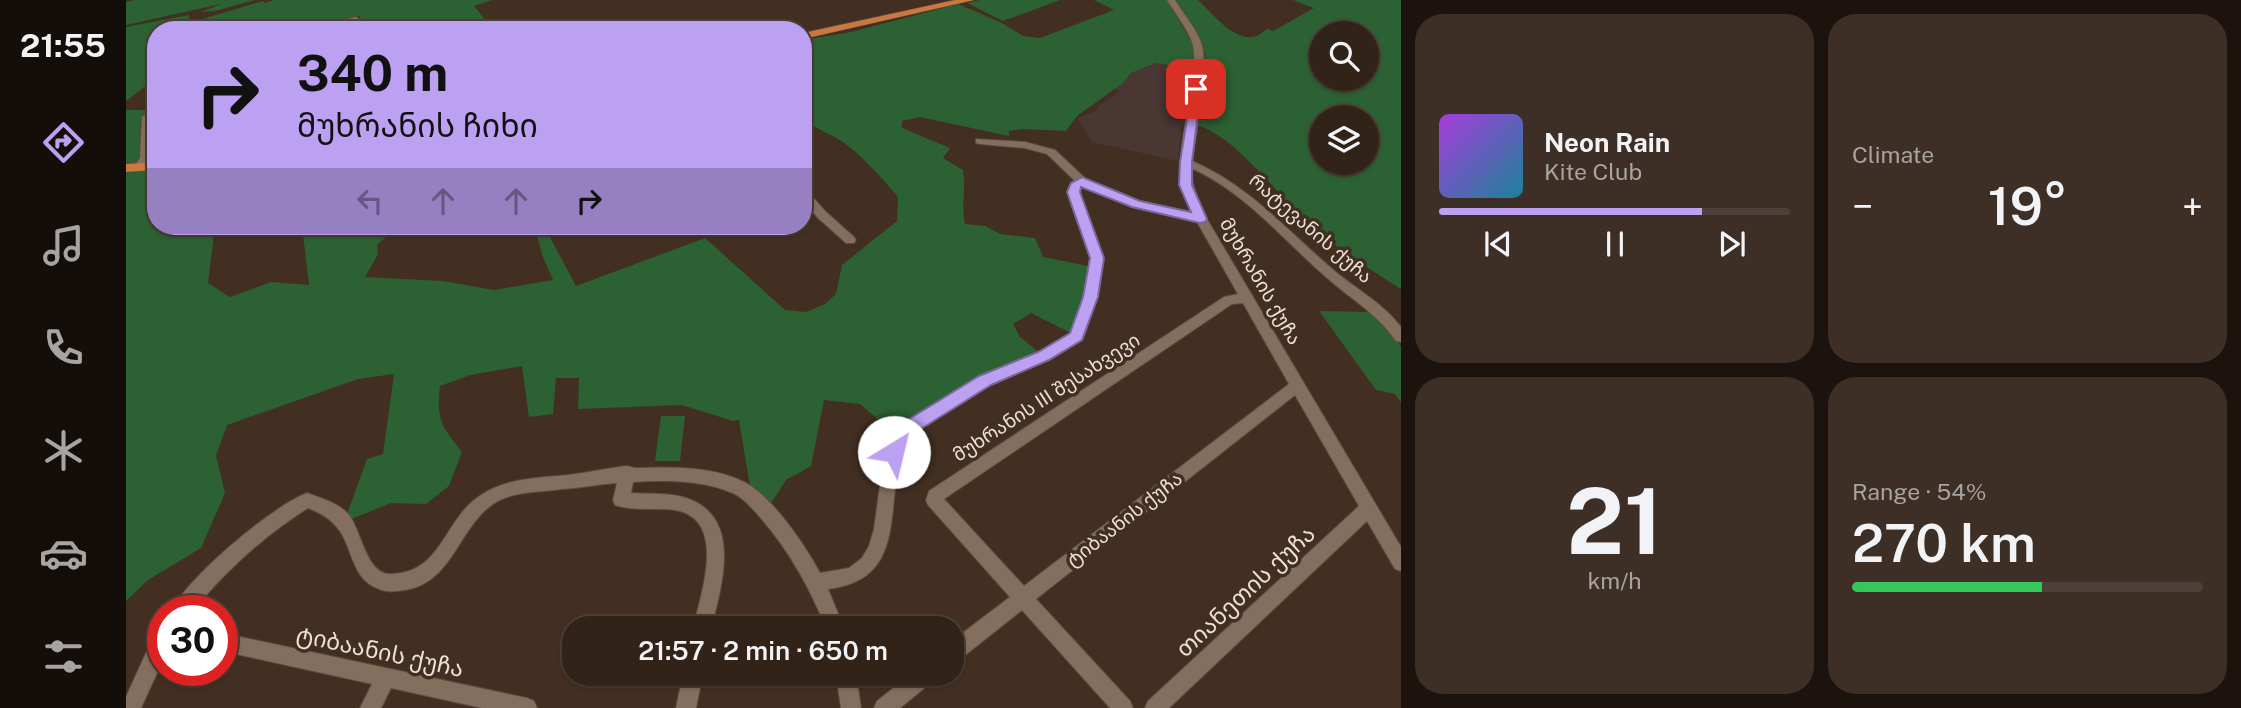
<!DOCTYPE html>
<meta charset="utf-8">
<style>
:root{--surface:#322319;--page:#3d2f26;--text:#f1f3f6;--muted:#a8a4a2;--line:#4d4038;--accent:#bca0f2}
body{margin:0;font-family:"Public Sans","Noto Sans Georgian",sans-serif;background:var(--page);color:var(--text);height:100vh;display:flex;flex-direction:column;font-size:26px;white-space:nowrap}
*{box-sizing:border-box;margin:0}
p{font-size:23px;color:var(--muted)}
.icon{flex:none;width:38px;height:38px;fill:none;stroke:currentColor;stroke-width:2;stroke-linecap:round;stroke-linejoin:round}
.map{position:relative;flex:1;overflow:hidden}
.sheet{display:flex;flex-direction:column;gap:14px;padding:14px;background:#1c130e;width:840px}
.sheet>*{flex:none}
.guide{position:absolute;left:21px;top:21px;width:665px;height:214px;border-radius:28px;box-shadow:0 2px 5px #0004,0 0 0 2px var(--line);background:#bca0f2;color:#111;overflow:hidden}
.controls{position:absolute;left:1183px;top:21px;display:grid;gap:14px}
.controls a{display:grid;place-items:center;width:70px;height:70px;border-radius:50%;background:var(--surface);box-shadow:0 2px 5px #0004,0 0 0 2px var(--line);font-size:35px}
.speed{position:absolute;left:21px;top:595px;display:flex;gap:14px;font-size:35px;font-weight:700;text-align:center}
.speed>*{display:grid;place-content:center;width:91px;height:91px;border-radius:50%;background:var(--surface);box-shadow:0 2px 5px #0004,0 0 0 2px var(--line);line-height:1}
.speed .limit{border:10px solid #d22;background:#fff;color:#111}
.pin{position:absolute;display:grid;place-items:center;width:60px;height:60px;color:#fff;margin:-30px;border-radius:14px;box-shadow:0 4px 10px #0006}
.me{position:absolute;width:77px;margin:-38px;rotate:36deg;stroke-linejoin:round;filter:drop-shadow(0 0 5px #0008)}
.turn{display:flex;align-items:center;gap:24px;height:147px;padding:0 35px;font-size:32px}
.turn .icon{width:91px;height:91px;stroke-width:2.5}
.turn b{display:block;font-size:49px;line-height:60px}
.lanes{display:flex;align-items:center;height:66px;padding:0 35px;background:#0003;justify-content:center;gap:35px;direction:ltr}
.lanes .off{opacity:.35}
.big{font-size:52px;font-weight:600;line-height:1.1}
.sheet .widget{flex:1;display:flex;flex-direction:column;justify-content:center;gap:10px;min-width:0;padding:0 24px;border-radius:28px;background:var(--page)}
.sheet .dial{align-items:center;gap:0}
.dial b{font-size:91px;line-height:1}
.song{display:flex;align-items:center;gap:21px}
.cover{width:84px;height:84px;border-radius:10px;background:linear-gradient(135deg,hsl(280 70% 55%),hsl(190 70% 35%))}
.played{height:7px;border-radius:4px;background:linear-gradient(90deg,var(--accent) 75%,var(--line) 75%)}
.keys{display:flex;justify-content:space-around;direction:ltr}
.heat{display:flex;justify-content:space-between;align-items:center;font-size:38px;direction:ltr}
.charge{height:10px;border-radius:5px;background:linear-gradient(90deg,#34c759 54%,var(--line) 0)}
.sheet .tiles{flex:1;display:grid;gap:14px;grid-template-columns:repeat(2,1fr)}
.trip{position:absolute;left:436px;top:616px;width:402px;height:70px;border-radius:28px;background:var(--surface);box-shadow:0 2px 5px #0004,0 0 0 2px var(--line);font-weight:600;line-height:70px;text-align:center}
main{display:flex;flex:1;min-height:0}
.dock{display:flex;flex-direction:column;width:126px;justify-content:space-around;align-items:center;background:#140e0a;color:var(--muted)}
.dock .icon{width:49px;height:49px}
.dock .on{color:var(--accent)}
.dock b{font-size:32px;color:var(--text)}
.map>svg:first-child{display:block}
.industrial{fill:#4a3633}
.green{fill:#2c6133;fill-rule:evenodd}
.lines{fill:none;stroke-linecap:round;stroke-linejoin:round}
.minor-casing{stroke:#5b4b3f;stroke-width:2}
.major-casing{stroke:#5b4b3f;stroke-width:1}
.minor{fill:#846e5e;fill-rule:evenodd}
.major{fill:#ca783f;fill-rule:evenodd}
.route{fill:#bca0f2;stroke:#7a689d;stroke-width:2}
.labels{text-anchor:middle;dominant-baseline:central;stroke-width:7;stroke-linejoin:round;paint-order:stroke}
.street-label{font-size:19px;fill:#ece0d7;stroke:#422f21}
.near-street-label{font-size:23px;fill:#ece0d7;stroke:#422f21}
</style>
<main>
<nav class="dock">
<b>21:55</b>
<svg class="icon on" aria-label="directions" viewBox="0 0 24 24"><path d="M12 3l9 9-9 9-9-9zM9 14v-3h6M13 9l2 2-2 2"/></svg>
<svg class="icon" aria-label="music" viewBox="0 0 24 24"><path d="M9 18V5l10-2v13"/><circle cx="6" cy="18" r="3"/><circle cx="16" cy="16" r="3"/></svg>
<svg class="icon" aria-label="phone" viewBox="0 0 24 24"><path d="M5 4h4l2 5-3 2q2 4 5 5l2-3 5 2v4C11 20 4 13 5 4z"/></svg>
<svg class="icon" aria-label="climate" viewBox="0 0 24 24"><path d="M12 3v18M4 7l16 10M4 17L20 7"/></svg>
<svg class="icon" aria-label="car" viewBox="0 0 24 24"><path d="M5 17H2v-5l4-1 3-4h7l3 4 3 1v5h-3M9 17h6M6 11h13"/><circle cx="7" cy="17" r="2"/><circle cx="17" cy="17" r="2"/></svg>
<svg class="icon" aria-label="filters" viewBox="0 0 24 24"><path d="M4 7h16M4 17h16"/><circle cx="9" cy="7" r="2"/><circle cx="15" cy="17" r="2"/></svg>
</nav>
<div class="map">
<svg width="1275" height="708" viewBox="0 0 1275 708">
<rect width="100%" height="100%" fill="#422f21"/>
<path class="industrial" d="M1030 63 1067 70 1058 125 1055 127 1052 161 966 142 951 118 970 111 974 105 993 92 987 88 997 83 1005 73Z"/>
<path class="green" d="M9 0H129L89 11 75 12 95 4 0 25V2Z
M148 0H366L348 6 368 30H237L234 16 173 30H30V78L0 101V27L63 15V19L49 23 43 29 137 1 139 3Z
M854 0H934L877 21 841 3Z
M968 0H1041L1067 44 1069 70 1030 63 1005 73 997 83 951 116 940 131 896 129 883 131V136L794 117 776 121V128L824 148 817 158 837 170C840 189 835 206 839 224L859 226 874 234 909 238 917 257 967 267 949 335 905 313 887 324 894 337 915 354 802 414 769 434 734 404 698 400 685 466 660 480 642 508 625 492 613 420 607 421 556 405 452 409 453 378H430L427 414 403 417 396 366 344 375 314 386C310 421 316 426 336 452L323 486 300 504 265 503 223 520 220 517 241 459 257 454 268 374 232 379 101 425 90 456 99 493 75 548 22 580 0 601V172L30 169V226H89L82 283 104 297 145 282 183 285 176 226H272L251 245 252 254 239 277 317 281 368 290 427 280 417 257 408 226H418L450 286 579 238 659 310 680 312 699 304 710 294 716 265 771 221 772 197C756 178 740 160 721 145 707 134 692 131 677 119V40L725 32 832 4 874 22 897 36 914 38 988 10Z
M1050 0H1072C1086 13 1111 46 1133 35 1136 33 1139 30 1142 29L1147 31 1188 8 1167 0H1275V289C1242 268 1207 247 1179 220 1151 194 1107 134 1070 125L1079 54 1069 29ZM1195 33H1241V79H1195ZM1195 117H1241V163H1195Z
M0 110H25L30 113V161L0 164Z
M1193 311 1250 312 1275 346V402L1269 394 1250 390Z
M535 416H559L554 461H529Z"/>
<g class="lines">
<g class="minor-casing">
<path id="minor" d="M1041 0H1049C1057 13 1069 27 1075 42 1084 68 1070 131 1066 161 1122 185 1160 229 1205 268 1228 288 1256 302 1275 327V342L1270 341C1251 313 1223 298 1199 276 1155 238 1119 192 1065 168V175L1072 204 1275 547V571L1269 569 1241 521 1043 708H1019L1022 701 1233 506 1169 395 910 599 1004 701 1007 708H984L896 610 833 660 826 662V641L884 597 802 505 800 500 803 491 1098 297 1112 294 1071 222 1006 207 957 185 954 192 977 259 971 297 958 336 956 340 923 360 864 385 786 433C750 488 793 578 702 589L718 628H700C683 586 663 550 633 516 625 507 616 496 604 492 575 480 538 480 507 482L505 493C521 494 537 493 553 496 618 511 597 582 585 628H567C575 594 602 519 549 510 529 507 508 512 489 505L487 500 491 483C473 484 455 488 437 489 417 492 393 491 374 500 333 520 330 582 279 590 271 591 261 593 253 589 223 578 228 545 209 525 202 517 192 512 182 508 138 536 100 570 67 611H46C59 579 148 505 181 493 195 498 213 503 223 515 235 530 240 573 263 574 317 574 317 519 355 495 380 478 413 478 442 475 461 473 481 468 500 466 503 466 507 468 510 468 545 467 588 466 620 483 648 499 679 545 694 573L723 568 736 558 743 546 748 529 757 463 763 444 776 425 854 377 913 352 945 333 957 297 965 259 942 192 944 185 949 181 921 154 899 148 854 144 850 143V139L899 142 929 150 960 179 1013 201 1066 213C1044 175 1060 127 1066 86 1068 72 1070 56 1066 42 1061 28 1049 13 1041 0ZM1117 303 1163 384 898 586 818 499 1106 304Z
M230 17 234 20 237 30H229L227 23 196 30H178Z
M30 108V116L26 118 24 158 16 170H8L7 168 14 158 16 117Z
M677 190 681 191 700 212 728 237 730 240 728 243H720L692 218 677 200Z
M37 629V660L15 708H0V697L30 631Z
M96 633 401 698 408 701 411 708H356L265 688 255 708H234L246 684 96 651Z
M557 674H577L570 708H550Z
M710 674H730L735 708H715Z
M785 674H810L807 681 774 708H748L751 701Z"/>
</g>
<g class="major-casing">
<path id="major" d="M829 0H848L677 39V33Z
M30 162V170L0 172V164Z"/>
</g>
<use href="#minor" class="minor"/>
<use href="#major" class="major"/>
</g>
<path class="route" d="M1066 87 1075 89 1066 162V185L1081 219 1079 222 1074 223 1006 207 955 187 954 192 978 258 972 297 956 340 923 360 865 385 787 434 780 441 774 457 768 459 761 457 759 452 766 432 775 424 853 376 912 352 944 333 957 297 964 258 941 192 945 183 956 177 1014 201 1065 212 1053 185 1054 162Z"/>
<g class="labels">
<g class="street-label">
<text transform="translate(1185 228) rotate(41)">რატევანის ქუჩა</text>
<text transform="translate(1135 281) rotate(60)">მუხრანის ქუჩა</text>
<text transform="translate(920 397) rotate(-33)">მუხრანის III შესახვევი</text>
<text transform="translate(998 519) rotate(-38)">ტიბაანის ქუჩა</text>
</g>
<g class="near-street-label">
<text transform="translate(1119 591) rotate(-43)">თიანეთის ქუჩა</text>
<text transform="translate(254 651) rotate(12)">ტიბაანის ქუჩა</text>
</g>
</g>
</svg>
<div class="controls">
<a><svg class="icon" aria-label="search" viewBox="0 0 24 24"><circle cx="10" cy="10" r="6"/><path d="M15 15l6 6"/></svg></a>
<a><svg class="icon" aria-label="layers" viewBox="0 0 24 24"><path d="M12 4l9 5-9 5-9-5zM3 14l9 5 9-5"/></svg></a>
</div>
<div class="speed"><div class="limit">30</div></div>
<div class="pin" style="left:1070px;top:89px;background:#d93025"><svg class="icon" aria-label="arrive" viewBox="0 0 24 24"><path d="M6 21V4h12l-3 4 3 4H6"/></svg></div>
<svg class="me" style="left:768px;top:452px" viewBox="-20 -20 40 40"><circle r="19" fill="#fff"/><path d="M0-13L10 11 0 6-10 11z" fill="#bca0f2"/></svg>
<div class="trip">21:57 · 2 min · 650 m</div>
<div class="guide">
<div class="turn"><svg class="icon" aria-label="right" viewBox="0 0 24 24"><path d="M7 20v-9h11M14 6l5 5-5 5"/></svg><div><b>340 m</b>მუხრანის ჩიხი</div></div>
<div class="lanes"><svg class="icon off" aria-label="left" viewBox="0 0 24 24"><path d="M17 20v-9H6M10 6l-5 5 5 5"/></svg><svg class="icon off" aria-label="ahead" viewBox="0 0 24 24"><path d="M12 20V5M6 11l6-6 6 6"/></svg><svg class="icon off" aria-label="ahead" viewBox="0 0 24 24"><path d="M12 20V5M6 11l6-6 6 6"/></svg><svg class="icon" aria-label="right" viewBox="0 0 24 24"><path d="M7 20v-9h11M14 6l5 5-5 5"/></svg></div>
</div>
</div>
<section class="sheet">
<div class="tiles">
<div class="widget">
<div class="song"><i class="cover"></i><div><b>Neon Rain</b><p>Kite Club</p></div></div>
<div class="played"></div>
<div class="keys"><svg class="icon" aria-label="previous" viewBox="0 0 24 24"><path d="M18 5L8 12l10 7zM5 5v14"/></svg><svg class="icon" aria-label="pause" viewBox="0 0 24 24"><path d="M8 5v14M16 5v14"/></svg><svg class="icon" aria-label="next" viewBox="0 0 24 24"><path d="M6 5l10 7-10 7zM19 5v14"/></svg></div>
</div>
<div class="widget"><p>Climate</p>
<div class="heat"><a>−</a><b class="big">19°</b><a>+</a></div>
</div>
<div class="widget dial"><b>21</b><p>km/h</p></div>
<div class="widget"><p>Range · 54%</p><b class="big">270 km</b><div class="charge"></div></div>
</div>
</section>
</main>
